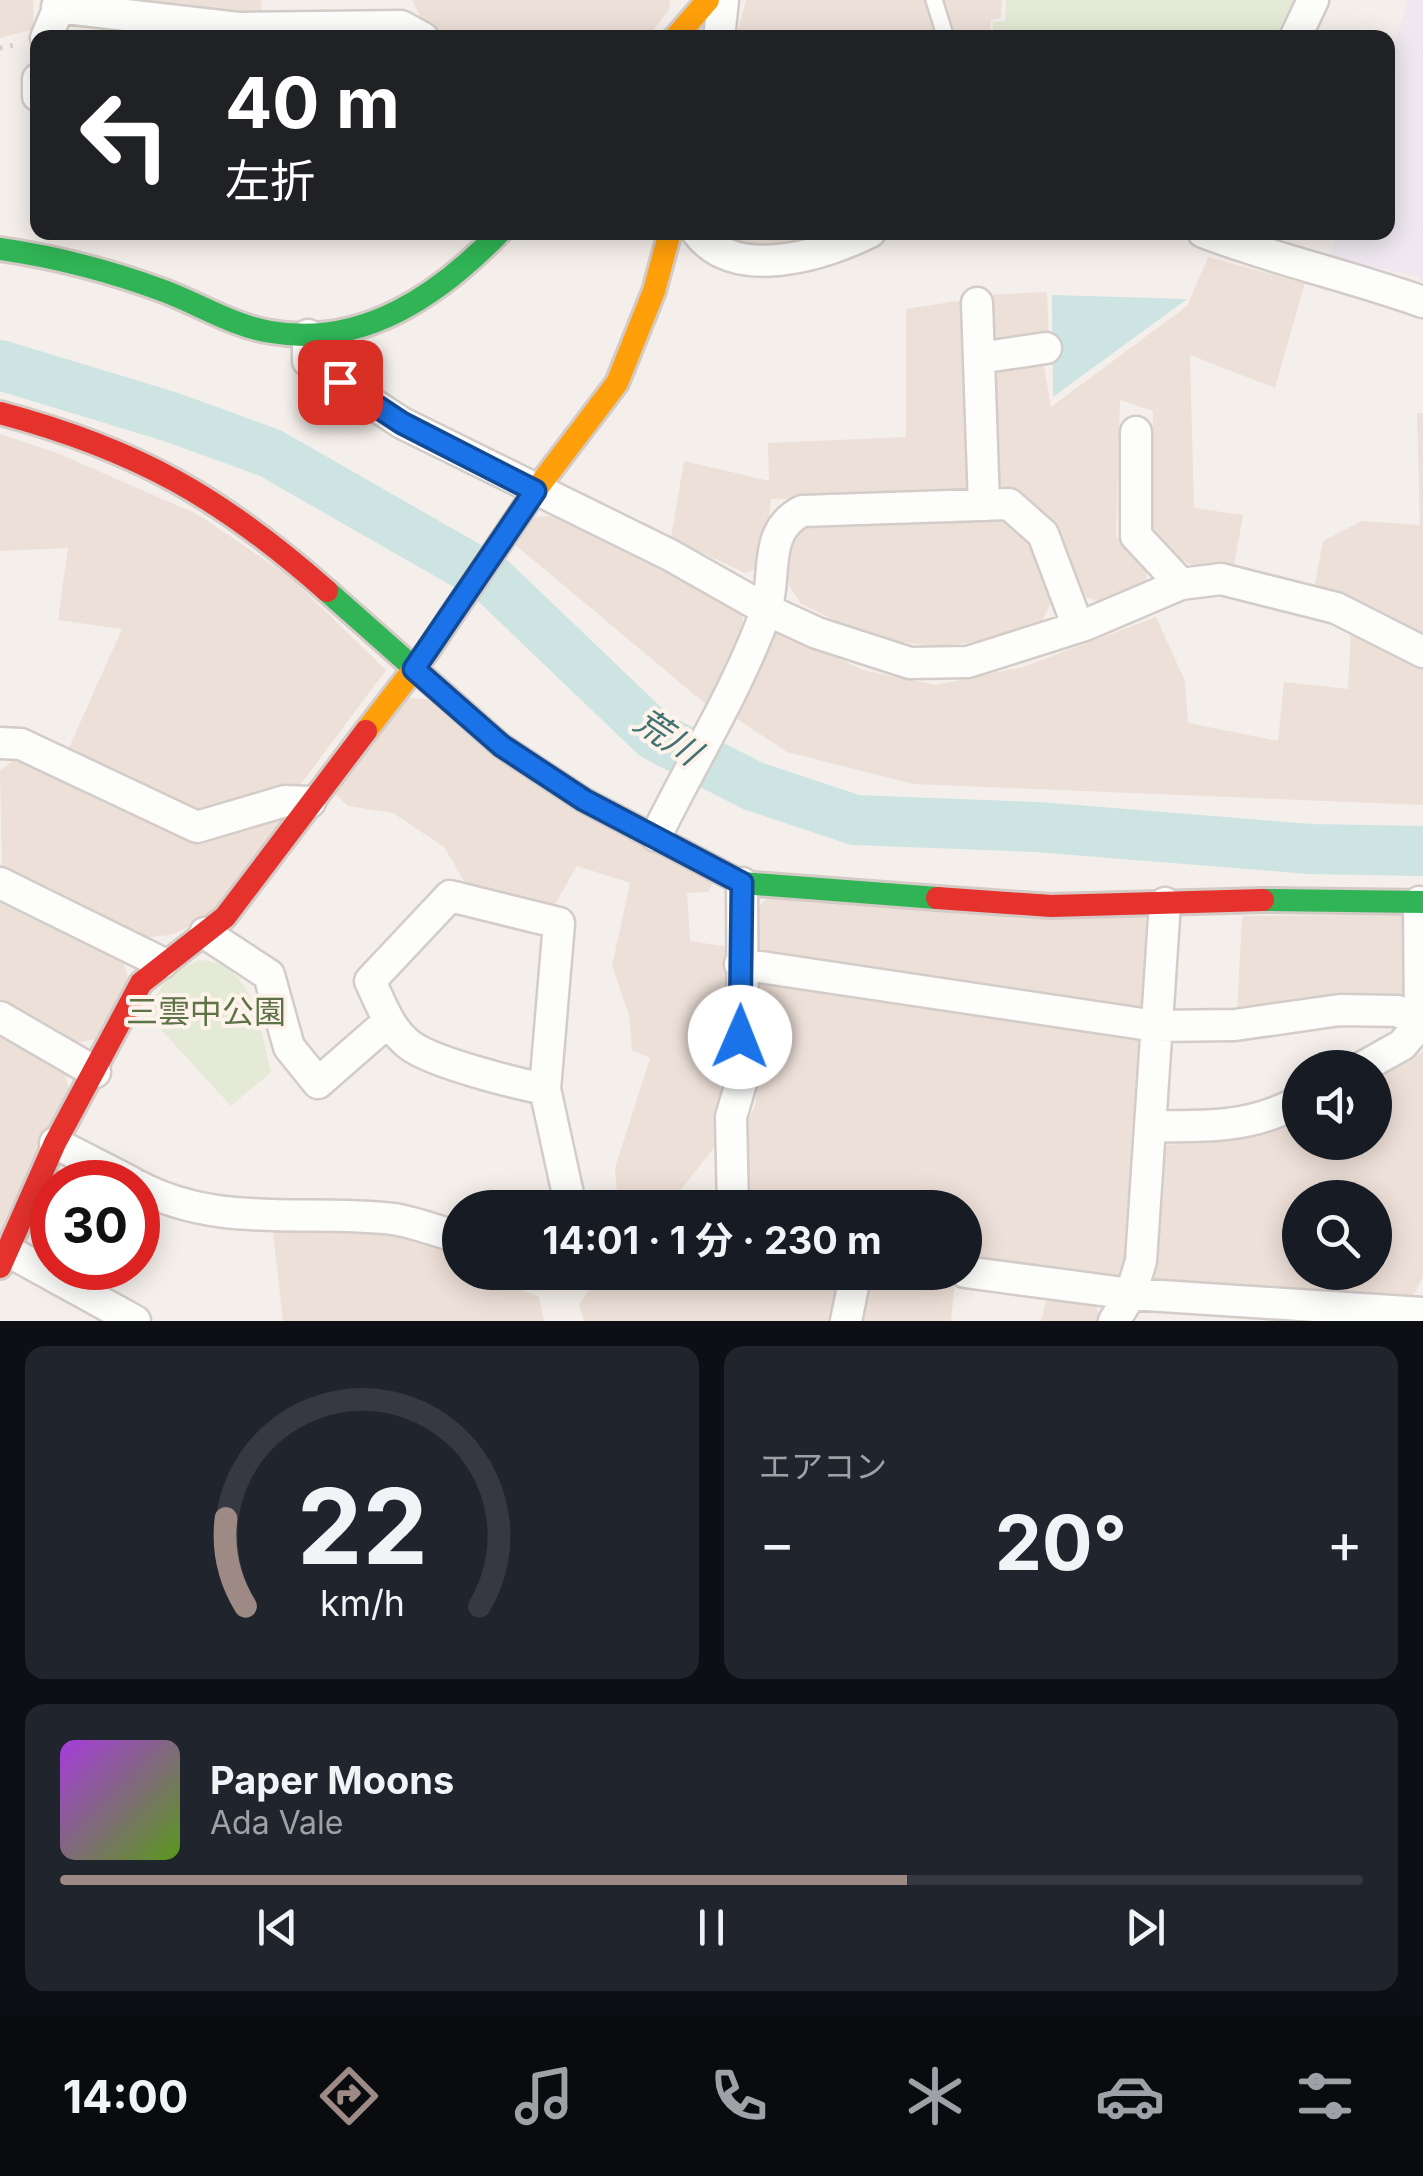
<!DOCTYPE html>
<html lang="ja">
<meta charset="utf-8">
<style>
:root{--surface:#171b24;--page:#20242c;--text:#f1f3f6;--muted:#9ea1a6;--line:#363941;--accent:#9e8a85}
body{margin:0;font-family:Inter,"Noto Sans JP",sans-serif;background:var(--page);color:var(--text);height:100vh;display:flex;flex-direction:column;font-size:38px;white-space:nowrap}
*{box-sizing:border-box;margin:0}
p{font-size:32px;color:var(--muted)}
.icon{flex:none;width:55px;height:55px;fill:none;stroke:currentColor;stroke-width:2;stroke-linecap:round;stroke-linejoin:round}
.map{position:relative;height:1321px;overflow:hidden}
.panel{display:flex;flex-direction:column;gap:25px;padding:25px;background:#0d0f14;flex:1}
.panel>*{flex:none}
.top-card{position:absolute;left:30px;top:30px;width:1365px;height:210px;border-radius:20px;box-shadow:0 5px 25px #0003;background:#202124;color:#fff;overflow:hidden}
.tools{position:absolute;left:1282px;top:1050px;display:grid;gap:20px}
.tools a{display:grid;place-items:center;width:110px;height:110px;border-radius:50%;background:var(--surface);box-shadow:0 5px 25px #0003;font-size:50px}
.speed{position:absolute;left:30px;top:1160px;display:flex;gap:20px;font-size:50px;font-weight:700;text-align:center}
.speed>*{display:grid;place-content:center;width:130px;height:130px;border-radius:50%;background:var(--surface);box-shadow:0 5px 25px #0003;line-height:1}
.speed .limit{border:15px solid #d22;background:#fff;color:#111}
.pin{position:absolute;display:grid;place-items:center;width:85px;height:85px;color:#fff;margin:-42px;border-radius:20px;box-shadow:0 5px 15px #0006}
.me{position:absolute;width:110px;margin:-55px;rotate:1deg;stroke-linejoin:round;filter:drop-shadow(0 0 8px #0008)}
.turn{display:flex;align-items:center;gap:35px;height:210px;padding:0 30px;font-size:45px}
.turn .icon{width:130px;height:130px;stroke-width:2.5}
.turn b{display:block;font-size:70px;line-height:85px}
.big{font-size:75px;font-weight:700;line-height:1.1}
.panel .widget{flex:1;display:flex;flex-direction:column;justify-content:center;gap:15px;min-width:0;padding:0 35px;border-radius:20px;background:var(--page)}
.panel .dial{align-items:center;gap:0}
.dial svg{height:260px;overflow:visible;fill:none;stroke:var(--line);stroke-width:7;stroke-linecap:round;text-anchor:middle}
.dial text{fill:var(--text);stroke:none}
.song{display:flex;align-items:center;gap:30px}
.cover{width:120px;height:120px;border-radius:15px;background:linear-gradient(135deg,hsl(280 70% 55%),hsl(90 70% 35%))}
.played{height:10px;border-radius:5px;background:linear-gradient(90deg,var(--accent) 65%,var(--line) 65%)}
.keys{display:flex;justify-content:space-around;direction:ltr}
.heat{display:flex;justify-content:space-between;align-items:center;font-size:55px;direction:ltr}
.panel .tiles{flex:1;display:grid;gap:25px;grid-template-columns:1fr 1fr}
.widget:last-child{grid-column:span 2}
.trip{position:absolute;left:442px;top:1190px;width:540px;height:100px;border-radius:50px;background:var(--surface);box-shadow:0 5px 25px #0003;font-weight:700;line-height:100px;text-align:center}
.tabs{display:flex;height:160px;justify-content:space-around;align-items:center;background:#090b0e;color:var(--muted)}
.tabs .icon{width:70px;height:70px}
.tabs .current{color:var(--accent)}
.tabs b{font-size:45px;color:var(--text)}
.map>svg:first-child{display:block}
.residential{fill:#ede0d8;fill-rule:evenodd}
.education{fill:#efe8f0}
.green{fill:#e5ead6}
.water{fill:#cde4e2}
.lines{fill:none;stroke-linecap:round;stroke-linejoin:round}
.river{stroke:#cde4e2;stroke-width:50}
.lane-casing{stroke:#d3ccc8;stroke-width:20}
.street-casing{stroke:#d3ccc8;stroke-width:35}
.fast-casing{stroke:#d4cac6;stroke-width:28}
.slow-casing{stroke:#d4cac6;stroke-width:28}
.jam-casing{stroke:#d4cac6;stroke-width:28}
.path{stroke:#d6cecb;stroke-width:5;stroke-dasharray:2.5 8;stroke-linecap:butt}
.lane{stroke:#fdfdfc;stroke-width:15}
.street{stroke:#fdfdfc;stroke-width:30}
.fast{stroke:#30b455;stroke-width:22}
.slow{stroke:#ff9f0a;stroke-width:22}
.jam{stroke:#e5322d;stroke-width:22}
.route-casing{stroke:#114b97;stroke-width:25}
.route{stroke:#1a73e8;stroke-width:18}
.labels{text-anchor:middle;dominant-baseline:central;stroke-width:8;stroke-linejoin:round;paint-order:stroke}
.park-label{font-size:32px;fill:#5d7347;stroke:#fdf3eb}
.water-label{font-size:35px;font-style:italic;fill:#437272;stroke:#fdf3eb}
</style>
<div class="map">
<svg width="1423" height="1321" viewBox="0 0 1423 1321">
<rect width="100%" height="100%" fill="#f4efea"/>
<path class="residential" d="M0 0H33L34 29 0 38Z
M81 0H261L263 22Z
M412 0H670L669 10 647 38 450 37 426 29Z
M746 0H928L938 37 736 38Z
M943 0H1002L1001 18 991 20 990 37H955Z
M716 233H853L798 251 733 249Z
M1208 257 1305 283 1275 388 1190 355 1194 508 1243 515 1234 566 1195 568 1149 537 1153 411 1120 400 1116 537 1148 568 1145 582 1100 602 1072 592 1056 531 995 480 988 371 1043 360 1051 407 1187 306Z
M1047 292 1049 341 994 347 985 295Z
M964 300 973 484 957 496 771 499 763 565 745 573 671 538 684 461 769 481 768 443 906 437V309Z
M1417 413H1423V639L1314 589 1323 541 1362 521 1420 525Z
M0 434 57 453 197 514 289 576 386 670 297 789 200 817 68 750 122 629 58 620 68 548 0 551Z
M551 516 740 609 747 635 708 706 513 543 535 517Z
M1010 517 1037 539 1052 601 1039 627 994 639 938 647 869 637 800 603 784 577 788 541 804 524Z
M1156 617 1185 681 1188 723 1278 741 1284 682 1348 689 1351 627 1423 661V805L913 784 787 752 728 713 769 626 863 670 936 685 1023 667Z
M400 698 430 699 715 874 709 892 687 893 690 941 729 947 717 1144 667 1207 617 1194 615 1168 650 1058 632 1050 629 1015 612 966 630 883 577 866 550 913 477 903 444 847 393 813 348 806 332 791Z
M17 758 201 844 281 819 216 914 171 935 139 938 2 871 0 770Z
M0 895 120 951 129 982 101 1038 75 1043 0 1003Z
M769 897 1142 916 1154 928 1153 1003 1135 1015 763 960 758 950V907Z
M1411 915 1408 1001 1237 1016 1242 916Z
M767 975 1136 1029 1149 1047 1127 1288 965 1262V1208L742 1207 739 1137 755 1106 759 1076 754 986Z
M0 1035 63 1066 69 1089 0 1243Z
M1423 1052V1277L1410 1302 1162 1287 1151 1273 1160 1152 1167 1145 1247 1138 1300 1113V1142H1375V1073ZM1300 1198H1375V1272H1300Z
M401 1230 460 1259V1272L488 1273 539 1297 544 1321H283L273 1232Z
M846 1272 844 1321H584L579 1304 602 1273Z
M884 1276 955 1283 951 1321H862L866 1283Z
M1047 1296 1093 1300 1103 1321H1041Z"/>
<path class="education" d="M1408 0H1423V282L1416 276 1329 258 1337 233 1388 232V66Z"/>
<path class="green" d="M1006 0H1296L1274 37 992 38 993 21 1005 22Z
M200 960C255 963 260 1030 271 1072L231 1106 144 1011 174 971Z"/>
<path class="water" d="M1052 295 1187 299 1053 397Z"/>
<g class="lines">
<path class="river" d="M0 365 171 417 270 453 492 580 655 736 753 786 855 820 1037 827 1310 849 1423 851"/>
<g class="lane-casing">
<path id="lane" d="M934 0 946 38"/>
</g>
<g class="street-casing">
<path id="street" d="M57 7 238 28 401 26 423 38
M46 38 62 0
M719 38 723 0
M1295 38 1313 0
M38 79V96
M697 232C736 283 823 255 870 232
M1203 232C1276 260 1350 276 1423 302
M977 303 984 505
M308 335V361L402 423 670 555 767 610 817 633 910 663 968 662 1085 625 1181 584 1221 579 1336 608 1423 652
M979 358 1046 348
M1136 432V536L1181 584
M0 743 21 744 197 827 285 801 310 802
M656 836C692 762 737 691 765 614 778 577 761 532 802 511L1009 504 1043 534 1078 627
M0 883 162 963
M205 933 269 975 289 1047 318 1083 389 1021
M740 964 1156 1026 1235 1025 1340 1010 1398 1011 1423 1024
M0 1017 95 1072
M1361 1068 1402 1045 1420 1024 1419 902
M545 1089C514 1083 435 1063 411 1046 390 1031 381 1004 370 981L450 896 559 923 545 1089 571 1208
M1150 1126C1204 1127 1252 1128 1300 1101
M55 1143 131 1182
M138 1186C219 1229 306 1209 393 1219 415 1222 438 1232 460 1237
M733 1208 731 1117 743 1076 742 883
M8 1251 135 1321
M965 1272 1131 1294 1423 1313
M846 1321 856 1272
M1114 1321 1131 1294 1141 1261 1165 903"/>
</g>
<g class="fast-casing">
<path id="fast" d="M0 249C56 257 110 271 164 291 199 304 233 326 271 332 363 348 439 295 500 232
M327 591 502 746 584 800 742 883 937 898
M1263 900 1423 902"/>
</g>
<g class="slow-casing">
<path id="slow" d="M675 38 708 0
M366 731 427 652 535 491 617 383 654 291 670 232"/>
</g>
<g class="jam-casing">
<path id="jam" d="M0 413C136 449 222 498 327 591
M937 898 1051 906 1263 900
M0 1267 55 1143 141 983 225 917 366 731"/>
</g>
<path class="path" d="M0 48 20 44"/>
<use href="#lane" class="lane"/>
<use href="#street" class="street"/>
<use href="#fast" class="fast"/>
<use href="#slow" class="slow"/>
<use href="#jam" class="jam"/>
</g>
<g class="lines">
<g class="route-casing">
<path id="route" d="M340 382 402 423 535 491 414 669 502 746 584 800 742 883 740 1037"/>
</g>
<use href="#route" class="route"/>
</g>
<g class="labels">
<g class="park-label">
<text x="206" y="1011">三雲中公園</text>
</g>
<g class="water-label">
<text transform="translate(668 736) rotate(34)">荒川</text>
</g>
</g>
</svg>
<div class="tools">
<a><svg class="icon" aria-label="sound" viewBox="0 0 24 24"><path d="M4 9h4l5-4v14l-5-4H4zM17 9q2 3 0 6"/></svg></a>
<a><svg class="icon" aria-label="search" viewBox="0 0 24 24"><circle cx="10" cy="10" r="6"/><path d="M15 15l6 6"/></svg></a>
</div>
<div class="speed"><div class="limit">30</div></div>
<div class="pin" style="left:340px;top:382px;background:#d93025"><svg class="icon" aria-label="arrive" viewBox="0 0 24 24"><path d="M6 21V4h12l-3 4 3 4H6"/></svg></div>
<svg class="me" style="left:740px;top:1037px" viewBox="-20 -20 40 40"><circle r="19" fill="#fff"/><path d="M0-13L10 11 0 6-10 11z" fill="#1a73e8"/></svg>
<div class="trip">14:01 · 1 分 · 230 m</div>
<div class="top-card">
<div class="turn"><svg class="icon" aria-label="left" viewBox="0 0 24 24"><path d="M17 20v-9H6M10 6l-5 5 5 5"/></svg><div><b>40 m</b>左折</div></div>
</div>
</div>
<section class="panel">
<div class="tiles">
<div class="widget dial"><svg viewBox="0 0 100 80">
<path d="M14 69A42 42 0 1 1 86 69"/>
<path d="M14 69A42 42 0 0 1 8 42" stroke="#9e8a85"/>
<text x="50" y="56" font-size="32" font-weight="700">22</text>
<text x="50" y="72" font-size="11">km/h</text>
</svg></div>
<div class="widget"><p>エアコン</p>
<div class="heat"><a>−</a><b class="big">20°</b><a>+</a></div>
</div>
<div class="widget">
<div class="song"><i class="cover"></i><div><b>Paper Moons</b><p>Ada Vale</p></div></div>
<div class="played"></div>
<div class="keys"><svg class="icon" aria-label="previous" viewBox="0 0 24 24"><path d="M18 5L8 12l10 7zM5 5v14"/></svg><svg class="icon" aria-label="pause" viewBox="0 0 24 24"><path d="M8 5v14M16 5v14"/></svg><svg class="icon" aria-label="next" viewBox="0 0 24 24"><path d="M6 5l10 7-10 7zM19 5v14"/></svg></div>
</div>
</div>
</section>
<nav class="tabs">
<b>14:00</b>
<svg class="icon current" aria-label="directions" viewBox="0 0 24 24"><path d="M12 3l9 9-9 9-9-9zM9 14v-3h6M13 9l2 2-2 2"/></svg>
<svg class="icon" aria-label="music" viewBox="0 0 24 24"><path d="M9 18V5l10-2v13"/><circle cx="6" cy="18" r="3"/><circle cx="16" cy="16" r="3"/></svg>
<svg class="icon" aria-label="phone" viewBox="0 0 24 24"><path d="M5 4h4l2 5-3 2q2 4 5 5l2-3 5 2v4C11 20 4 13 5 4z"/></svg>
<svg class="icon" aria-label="climate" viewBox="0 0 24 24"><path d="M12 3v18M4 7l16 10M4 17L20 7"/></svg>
<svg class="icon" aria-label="car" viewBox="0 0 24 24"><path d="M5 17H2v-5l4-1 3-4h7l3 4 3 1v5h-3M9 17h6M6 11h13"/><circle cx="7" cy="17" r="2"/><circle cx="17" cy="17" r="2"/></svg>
<svg class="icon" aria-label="filters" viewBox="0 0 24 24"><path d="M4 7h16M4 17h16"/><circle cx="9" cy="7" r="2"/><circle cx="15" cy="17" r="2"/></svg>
</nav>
